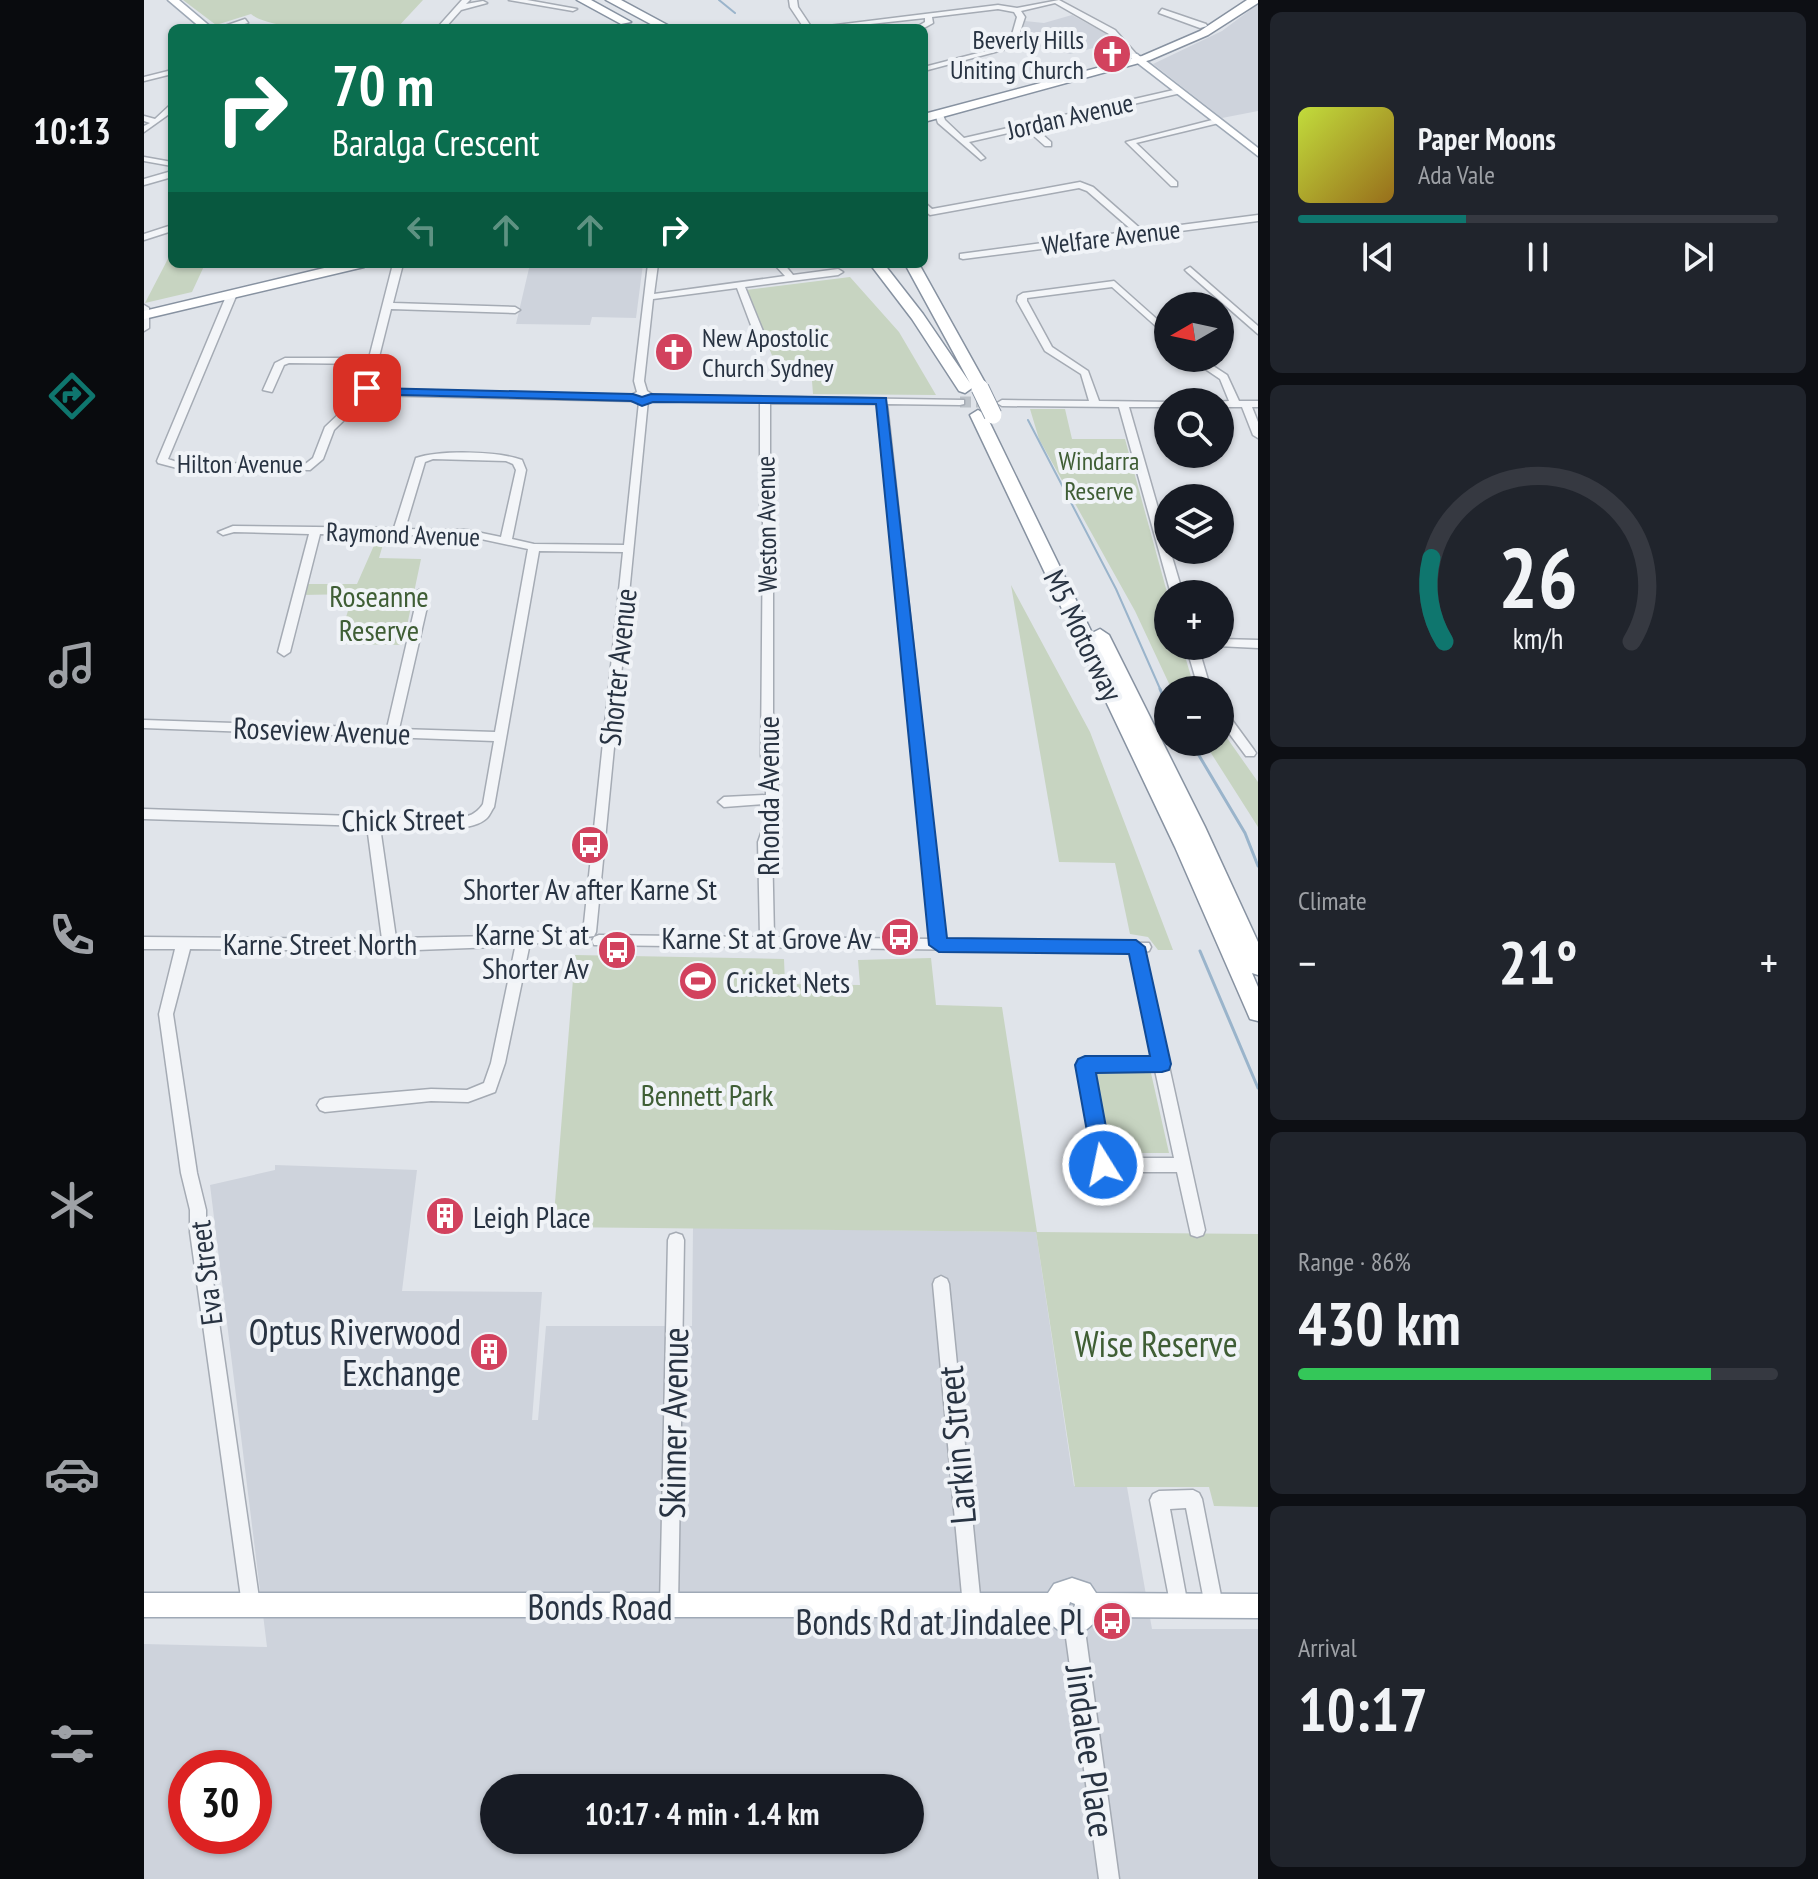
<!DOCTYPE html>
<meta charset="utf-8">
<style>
:root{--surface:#171b24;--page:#20242c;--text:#f1f3f6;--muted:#9ea1a6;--line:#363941;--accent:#0f766e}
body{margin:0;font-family:"PT Sans Narrow",sans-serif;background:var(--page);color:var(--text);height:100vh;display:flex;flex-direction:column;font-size:30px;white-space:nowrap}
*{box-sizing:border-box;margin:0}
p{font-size:26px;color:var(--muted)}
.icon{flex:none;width:44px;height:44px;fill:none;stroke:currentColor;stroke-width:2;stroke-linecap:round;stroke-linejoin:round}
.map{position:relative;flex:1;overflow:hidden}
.side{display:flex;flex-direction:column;gap:12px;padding:12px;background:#0d0f14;width:560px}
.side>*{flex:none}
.hud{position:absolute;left:24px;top:24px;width:760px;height:244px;border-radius:12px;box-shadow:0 2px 6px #0004;background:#0b6e4f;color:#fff;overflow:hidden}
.needle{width:52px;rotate:261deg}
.tools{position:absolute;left:1010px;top:292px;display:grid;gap:16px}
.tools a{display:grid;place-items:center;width:80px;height:80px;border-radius:50%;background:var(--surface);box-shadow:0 2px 6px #0004;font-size:40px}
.speed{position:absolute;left:24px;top:1750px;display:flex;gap:16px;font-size:40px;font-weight:700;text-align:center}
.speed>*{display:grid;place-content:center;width:104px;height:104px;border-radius:50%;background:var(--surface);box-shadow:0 2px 6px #0004;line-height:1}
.speed .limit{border:12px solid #d22;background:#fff;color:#111}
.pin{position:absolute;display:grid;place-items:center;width:68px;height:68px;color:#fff;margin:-34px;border-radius:16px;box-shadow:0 4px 12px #0006}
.me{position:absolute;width:88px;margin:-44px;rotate:350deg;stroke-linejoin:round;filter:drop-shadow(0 0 6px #0008)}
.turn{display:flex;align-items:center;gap:28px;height:168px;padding:0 32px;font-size:36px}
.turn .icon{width:104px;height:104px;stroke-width:2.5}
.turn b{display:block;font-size:56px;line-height:68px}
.lanes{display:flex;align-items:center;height:76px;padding:0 32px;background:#0003;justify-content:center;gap:40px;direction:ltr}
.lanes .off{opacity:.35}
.big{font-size:60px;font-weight:700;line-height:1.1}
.side .tile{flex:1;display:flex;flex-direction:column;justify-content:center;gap:12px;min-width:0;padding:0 28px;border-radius:12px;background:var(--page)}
.side .dial{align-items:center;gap:0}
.dial svg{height:208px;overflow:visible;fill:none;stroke:var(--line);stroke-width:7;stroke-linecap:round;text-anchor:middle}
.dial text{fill:var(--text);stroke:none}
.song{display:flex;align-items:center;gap:24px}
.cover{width:96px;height:96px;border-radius:12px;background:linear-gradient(135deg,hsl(70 70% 55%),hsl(40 70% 35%))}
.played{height:8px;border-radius:4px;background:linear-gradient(90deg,var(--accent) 35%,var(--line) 35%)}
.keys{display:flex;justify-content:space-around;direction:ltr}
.heat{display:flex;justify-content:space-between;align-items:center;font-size:44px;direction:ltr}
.charge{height:12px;border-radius:6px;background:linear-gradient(90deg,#34c759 86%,var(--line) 0)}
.trip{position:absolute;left:336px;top:1774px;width:444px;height:80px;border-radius:40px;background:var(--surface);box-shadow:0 2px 6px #0004;font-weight:700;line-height:80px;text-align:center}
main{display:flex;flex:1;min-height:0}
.tabs{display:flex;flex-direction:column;width:144px;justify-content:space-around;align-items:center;background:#090b0e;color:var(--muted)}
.tabs .icon{width:56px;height:56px}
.tabs .active{color:var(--accent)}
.tabs b{font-size:36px;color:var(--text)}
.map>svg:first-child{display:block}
.built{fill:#ced3dc;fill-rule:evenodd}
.green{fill:#c7d4c1}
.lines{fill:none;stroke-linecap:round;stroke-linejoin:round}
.stream-far1{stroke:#9ab4cb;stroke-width:2}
.stream{stroke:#9ab4cb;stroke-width:3}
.minor-tunnel{stroke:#bbc1c8;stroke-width:11;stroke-dasharray:11 5;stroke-linecap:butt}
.minor-casing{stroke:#a5abb4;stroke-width:3}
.major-casing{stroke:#9fa9b6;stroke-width:3}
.highway-casing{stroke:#8792a1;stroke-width:3}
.minor{fill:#f3f5f8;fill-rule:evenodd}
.major{fill:#fff;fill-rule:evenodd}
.highway{fill:#fff;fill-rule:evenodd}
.highway-bridge-casing{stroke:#8792a1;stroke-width:19;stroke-linecap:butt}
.highway-bridge{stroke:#fff;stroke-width:17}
.route{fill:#1a73e8;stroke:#114b97;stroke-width:2}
.labels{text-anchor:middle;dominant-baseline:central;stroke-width:8;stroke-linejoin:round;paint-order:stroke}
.far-poi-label{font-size:26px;fill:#283342;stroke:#f0f3f7;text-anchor:end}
.far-street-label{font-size:26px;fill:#283342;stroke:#f0f3f7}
.far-park-label{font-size:26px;fill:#3f5e35;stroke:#f0f3f7}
.park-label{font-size:30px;fill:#3f5e35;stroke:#f0f3f7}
.street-label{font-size:30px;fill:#283342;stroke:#f0f3f7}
.poi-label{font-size:30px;fill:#283342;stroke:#f0f3f7;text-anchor:end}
.near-poi-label{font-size:36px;fill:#283342;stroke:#f0f3f7;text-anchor:end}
.near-park-label{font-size:36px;fill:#3f5e35;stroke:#f0f3f7}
.near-street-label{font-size:36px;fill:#283342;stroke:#f0f3f7}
</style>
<main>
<nav class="tabs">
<b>10:13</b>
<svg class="icon active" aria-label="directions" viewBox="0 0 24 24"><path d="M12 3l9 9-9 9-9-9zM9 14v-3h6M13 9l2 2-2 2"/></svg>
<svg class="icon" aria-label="music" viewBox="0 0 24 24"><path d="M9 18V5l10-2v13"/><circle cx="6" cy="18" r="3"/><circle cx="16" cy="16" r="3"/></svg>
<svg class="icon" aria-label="phone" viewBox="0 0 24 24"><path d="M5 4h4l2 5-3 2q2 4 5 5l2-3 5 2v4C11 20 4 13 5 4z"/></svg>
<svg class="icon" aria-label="climate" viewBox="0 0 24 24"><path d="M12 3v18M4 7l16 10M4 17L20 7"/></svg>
<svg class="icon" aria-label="car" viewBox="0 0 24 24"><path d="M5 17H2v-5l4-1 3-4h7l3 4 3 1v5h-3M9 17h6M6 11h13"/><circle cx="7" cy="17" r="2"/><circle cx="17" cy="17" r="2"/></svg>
<svg class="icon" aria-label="filters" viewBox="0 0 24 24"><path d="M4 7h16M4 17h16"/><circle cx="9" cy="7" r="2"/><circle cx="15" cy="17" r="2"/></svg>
</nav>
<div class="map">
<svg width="1114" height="1879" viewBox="0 0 1114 1879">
<rect width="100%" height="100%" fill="#e0e4ea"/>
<path class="built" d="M1114 4V111L1078 118 1009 64 1078 31Z
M928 15 961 33 969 43 926 54 891 45 893 37 879 30 881 21 900 23Z
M386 264H499L492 318 448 317 446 325 372 324Z
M131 1165 273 1170 258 1291 398 1292 388 1420H394L402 1326H548L549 1228 892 1232 930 1486 983 1487 1008 1629H1114V1879H0V1644L123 1647 66 1185 131 1170ZM42 1768H110V1836H42ZM350 1788H766V1840H350Z"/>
<path class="green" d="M39 0H279L253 28 160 25C152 29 117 23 107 14L72 25Z
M28 251V264H61L48 292 1 303Z
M706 277 755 332 792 395 669 394 668 381 639 362 631 363 602 290Z
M886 409H921L928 439H981L1024 596V646H1038L1051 690H1028L991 611 895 439Z
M235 534H242L235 558 277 559 259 645 194 644 209 594 158 595 161 584H213Z
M867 585 946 732 1029 950H1014L1004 937 986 934 971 863 915 862Z
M1076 728 1114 782V827L1060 742H1076Z
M431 955 640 959 641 984 716 985 714 960 787 958 792 1005 858 1007 893 1232 1114 1234V1507L1070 1506 1065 1487H931L892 1232 409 1227Z
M950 1073H1007L1025 1153H966Z"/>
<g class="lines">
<path class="stream-far1" d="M575 0 591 13
M884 420 972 589 1017 691"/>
<path class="stream" d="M1016 689 1024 708
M1047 742 1101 833 1114 866
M1056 951 1114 1088"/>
<path class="minor-tunnel" d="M816 402H850"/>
<g class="minor-casing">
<path id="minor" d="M318 0H326L322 4 339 1 343 3 317 10 301 28H293Z
M365 0H383L433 9 429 11Z
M645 0H653L654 7 668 28 854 5 873 8 915 0 971 30 994 56 987 58 965 34 911 3 877 11 881 17 876 32 889 38V42L780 71V67L865 45 873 17 870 12 854 9 788 17 789 23 780 28H771L781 22V18L690 28H660L646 7Z
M1018 9 1062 24 1063 26 1056 28 1015 13Z
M101 19 104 23 86 28H75Z
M554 26H561L562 28H550Z
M28 70V74L0 81V77Z
M1034 89 1038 91 1037 93 890 127 907 142V146H901L882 129 825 142 841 158 837 160 794 123 791 114 798 112 801 120 820 138Z
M25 106H28V112L0 132V126L6 123 0 121V116L11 119Z
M1072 119 1076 121 1075 123 992 143 1033 182V186H1027L982 142Z
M0 157 28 162V166L0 161Z
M28 171V177L0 185V179Z
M936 182 949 187 998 230 1114 215V221L819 259 816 258V254L989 231 943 191 935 188 786 215 780 210V202L788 209Z
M28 225V231L0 240V234Z
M249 264H259L249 303 371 307 376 310 371 313 247 309 227 389 487 395 493 392 490 381 504 264H514L510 294 641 276 630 264H640L649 275 694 269 699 272 694 275 601 287 623 341 621 343 613 341 593 288 509 299 500 381 503 391 509 395 820 400V404L816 405 743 404 801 939 1005 943 1007 947 1005 951 1000 952 1061 1230 1059 1235 1053 1237 1047 1235 1033 1172H959L953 1170 951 1165 934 1065 936 1061 1008 1058 986 952 450 945 448 941 450 937 455 935 616 937 614 842 621 822V804L580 807 574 802 580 797 622 795V775L617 756 619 523 616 504V402L504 400 452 932 450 936 442 937 441 942 436 944 386 943 361 1063 351 1092 324 1102 287 1101 181 1112 176 1110 173 1105 176 1100 181 1098 287 1089 323 1090 340 1083 347 1063 372 943H362L352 947 246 951 46 949 29 1014 53 1173 62 1210V1232L116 1605 114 1612 107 1614 100 1612 98 1605 46 1232V1210L37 1173 15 1014 31 949H0V937L238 939 223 826 0 819V809L302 819C317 818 330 818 339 804L350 741 0 728V720L243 728 271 607 269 594 275 590 281 594 283 607 255 729 351 732 384 549 323 536 176 534 146 652 140 656 134 652 165 534 90 532 79 535 74 532 89 526 250 528 272 458C296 450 354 451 378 460L382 470 368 539 390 544 480 545 495 402 503 400 498 397 489 401 226 395 190 430 179 459 166 470 33 468 14 463 13 461 83 294 88 291 93 294 24 459 33 462 160 465 169 458 181 427 216 394 224 364 145 363 140 365 128 392 119 390 131 363 141 358H225ZM626 403 733 404 787 939 630 937 628 842 635 822 634 775 629 756V523L626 504ZM289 459 362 461 369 464 372 470 357 537 323 530 261 529 281 462ZM395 551 479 552 439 933 360 931 350 936 252 938 236 827C261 827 325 836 343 818 346 815 347 811 350 807ZM1011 1070 1030 1158H966L950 1071Z
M1046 267 1114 326V334L1043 272 1041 270Z
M970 281 1024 329V337L968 287 883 298V301L908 347 944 371 955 401 1028 402H1024V407H985L1024 543V550H1026L1039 594H1027L975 407 858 406 853 403 858 400 945 401 937 374 901 351 873 301 874 296 879 293Z
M0 305 5 308V328L0 331Z
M1045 358H1057L1083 375 1095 401H1114V407H1108L1114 422V438L1109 435 1098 407H1076V402H1072L1085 401 1076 379Z
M1076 639 1114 640V648L1073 646H1076Z
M1042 646H1054L1067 690H1055Z
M1076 708 1080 709 1110 750 1112 753 1110 756H1102L1076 721Z
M532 1233 538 1235 540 1240 534 1606 532 1613 525 1615 518 1613 516 1606 524 1240 526 1235Z
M797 1276 803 1279 805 1284 837 1606 835 1613 828 1615 821 1613 819 1606 789 1284 791 1279Z
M1049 1490 1055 1493 1058 1499 1079 1606 1077 1613 1070 1615 1063 1613 1061 1606 1042 1508 1026 1509 1044 1606 1042 1613 1035 1615 1028 1613 1006 1500 1009 1494 1015 1491Z
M930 1613 937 1616 940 1623 975 1879H955L920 1623 923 1616Z"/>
</g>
<g class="major-casing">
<path id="major" d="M24 0H35L68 28H57Z
M987 54H993L1114 148V156L987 58Z
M928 1578 946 1584 952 1593 1114 1594V1618L953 1617C943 1639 913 1639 903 1617H0V1593H904L910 1584ZM926 1602 931 1604 930 1610 924 1608Z"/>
</g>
<g class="highway-casing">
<path id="highway" d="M433 0H447L487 22 477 24Z
M462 0H477L529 28H514Z
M1103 0H1114V3L1064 35 1006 60 780 122V114L998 56 1056 31Z
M197 264H222L220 267 0 319V311Z
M726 264H740L779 314 826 383 761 264H775L844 388 842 391 836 393 828 388 821 393 815 391 768 319Z
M834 410 842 415 948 633 956 629 965 635 1061 827 1114 942V975L1108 973 1114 987V1021L1106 1019 1103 1012 1031 847 826 415Z"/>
</g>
<use href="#minor" class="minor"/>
<use href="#major" class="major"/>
<use href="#highway" class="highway"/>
<g class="highway-bridge-casing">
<path id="highway-bridge" d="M836 388 849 415"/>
</g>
<use href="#highway-bridge" class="highway-bridge"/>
</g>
<path class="route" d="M223 384 230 388 489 394 498 397 507 394 742 398 803 938 992 940 1001 947 1027 1064 1025 1070 1018 1072 952 1073 969 1165 966 1171 959 1174 952 1171 949 1165 931 1065 934 1059 941 1056H1006L985 954 795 952 785 945 732 404 509 402 498 406 487 401 218 394 217 388Z"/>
<defs>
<g id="church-disc" transform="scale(2)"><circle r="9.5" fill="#d2425e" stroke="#f0f3f7"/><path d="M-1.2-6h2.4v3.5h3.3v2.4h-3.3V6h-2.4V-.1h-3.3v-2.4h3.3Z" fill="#fff"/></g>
<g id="bus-disc" transform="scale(2)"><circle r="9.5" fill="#d2425e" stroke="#f0f3f7"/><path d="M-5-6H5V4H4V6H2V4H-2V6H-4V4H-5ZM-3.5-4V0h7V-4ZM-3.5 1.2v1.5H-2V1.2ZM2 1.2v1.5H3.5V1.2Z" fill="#fff"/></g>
<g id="stadium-disc" transform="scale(2)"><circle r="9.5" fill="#d2425e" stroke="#f0f3f7"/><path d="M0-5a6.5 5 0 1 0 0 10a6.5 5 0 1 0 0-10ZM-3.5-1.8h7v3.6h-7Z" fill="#fff"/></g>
<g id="building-disc" transform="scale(2)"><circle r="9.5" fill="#d2425e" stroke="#f0f3f7"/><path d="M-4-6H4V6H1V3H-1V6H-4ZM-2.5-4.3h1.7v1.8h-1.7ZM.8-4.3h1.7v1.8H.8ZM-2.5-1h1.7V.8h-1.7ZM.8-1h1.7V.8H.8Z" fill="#fff"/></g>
</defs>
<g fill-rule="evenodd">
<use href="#church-disc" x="968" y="54"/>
<use href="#church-disc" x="530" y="352"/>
<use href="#bus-disc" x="446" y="845"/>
<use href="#bus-disc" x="756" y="937"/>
<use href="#bus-disc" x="473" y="950"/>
<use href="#stadium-disc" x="554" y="981"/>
<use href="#building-disc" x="301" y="1216"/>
<use href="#building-disc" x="345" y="1352"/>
<use href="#bus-disc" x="968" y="1621"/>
</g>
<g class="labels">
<g class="far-poi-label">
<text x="940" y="39">Beverly Hills<tspan x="940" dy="30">Uniting Church</tspan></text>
<text x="558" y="337" text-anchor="start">New Apostolic<tspan x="558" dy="30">Church Sydney</tspan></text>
</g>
<g class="far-street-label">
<text transform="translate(926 116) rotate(-13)">Jordan Avenue</text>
<text transform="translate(967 237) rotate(-7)">Welfare Avenue</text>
<text x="96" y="463">Hilton Avenue</text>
<text transform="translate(622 524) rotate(-91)">Weston Avenue</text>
<text transform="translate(259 534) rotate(2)">Raymond Avenue</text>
</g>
<g class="far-park-label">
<text x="955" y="460">Windarra<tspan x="955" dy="30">Reserve</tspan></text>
</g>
<g class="park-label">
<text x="235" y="595">Roseanne<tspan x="235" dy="34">Reserve</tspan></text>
<text x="563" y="1094">Bennett Park</text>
</g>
<g class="street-label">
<text transform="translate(940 635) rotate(64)">M5 Motorway</text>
<text transform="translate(473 667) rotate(-84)">Shorter Avenue</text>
<text transform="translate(178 730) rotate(2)">Roseview Avenue</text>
<text transform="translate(623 796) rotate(-90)">Rhonda Avenue</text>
<text transform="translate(259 819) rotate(-1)">Chick Street</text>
<text x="176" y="943">Karne Street North</text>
<text transform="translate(61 1273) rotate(-97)">Eva Street</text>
</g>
<g class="poi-label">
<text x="446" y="888" text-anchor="middle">Shorter Av after Karne St</text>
<text x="445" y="933">Karne St at<tspan x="445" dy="34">Shorter Av</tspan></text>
<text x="728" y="937">Karne St at Grove Av</text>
<text x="582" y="981" text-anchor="start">Cricket Nets</text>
<text x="329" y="1216" text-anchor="start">Leigh Place</text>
</g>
<g class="near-poi-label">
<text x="317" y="1331">Optus Riverwood<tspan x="317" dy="41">Exchange</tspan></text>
<text x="940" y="1621">Bonds Rd at Jindalee Pl</text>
</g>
<g class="near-park-label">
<text x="1012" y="1343">Wise Reserve</text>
</g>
<g class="near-street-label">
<text transform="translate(529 1423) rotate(-89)">Skinner Avenue</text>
<text transform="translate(812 1445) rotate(-95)">Larkin Street</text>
<text x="456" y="1606">Bonds Road</text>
<text transform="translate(947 1751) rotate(82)">Jindalee Place</text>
</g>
</g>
</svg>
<div class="tools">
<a><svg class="needle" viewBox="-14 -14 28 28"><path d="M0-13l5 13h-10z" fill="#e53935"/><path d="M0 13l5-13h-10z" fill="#9ea1a6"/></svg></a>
<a><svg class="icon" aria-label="search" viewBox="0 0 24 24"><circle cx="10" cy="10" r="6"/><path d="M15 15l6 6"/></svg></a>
<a><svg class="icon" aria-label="layers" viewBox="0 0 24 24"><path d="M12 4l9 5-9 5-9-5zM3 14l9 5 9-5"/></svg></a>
<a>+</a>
<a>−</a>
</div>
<div class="speed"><div class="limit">30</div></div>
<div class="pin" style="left:223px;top:388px;background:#d93025"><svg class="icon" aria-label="arrive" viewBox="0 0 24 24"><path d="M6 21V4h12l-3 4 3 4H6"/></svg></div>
<svg class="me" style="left:959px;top:1165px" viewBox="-20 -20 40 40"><circle r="17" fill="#1a73e8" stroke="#fff" stroke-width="3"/><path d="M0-11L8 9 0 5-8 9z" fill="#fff"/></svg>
<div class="trip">10:17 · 4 min · 1.4 km</div>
<div class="hud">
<div class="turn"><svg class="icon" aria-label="right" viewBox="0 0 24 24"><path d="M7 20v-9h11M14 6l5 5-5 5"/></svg><div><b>70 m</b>Baralga Crescent</div></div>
<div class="lanes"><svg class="icon off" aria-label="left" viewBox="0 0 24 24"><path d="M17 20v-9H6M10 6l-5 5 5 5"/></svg><svg class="icon off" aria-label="ahead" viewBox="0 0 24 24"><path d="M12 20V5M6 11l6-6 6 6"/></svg><svg class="icon off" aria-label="ahead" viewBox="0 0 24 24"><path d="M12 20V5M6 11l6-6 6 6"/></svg><svg class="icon" aria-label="right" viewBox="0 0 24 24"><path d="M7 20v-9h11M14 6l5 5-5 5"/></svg></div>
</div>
</div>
<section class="side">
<div class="tile">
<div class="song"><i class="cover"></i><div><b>Paper Moons</b><p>Ada Vale</p></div></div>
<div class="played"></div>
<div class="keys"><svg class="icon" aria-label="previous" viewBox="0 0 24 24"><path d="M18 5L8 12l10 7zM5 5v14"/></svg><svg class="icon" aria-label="pause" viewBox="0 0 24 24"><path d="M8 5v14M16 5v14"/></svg><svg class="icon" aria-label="next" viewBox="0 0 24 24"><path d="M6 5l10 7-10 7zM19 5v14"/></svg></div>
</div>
<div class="tile dial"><svg viewBox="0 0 100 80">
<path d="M14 69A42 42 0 1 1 86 69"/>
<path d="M14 69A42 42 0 0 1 9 37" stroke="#0f766e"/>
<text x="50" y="56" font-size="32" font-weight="700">26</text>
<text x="50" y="72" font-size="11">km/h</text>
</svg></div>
<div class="tile"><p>Climate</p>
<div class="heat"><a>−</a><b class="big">21°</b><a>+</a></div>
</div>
<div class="tile"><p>Range · 86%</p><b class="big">430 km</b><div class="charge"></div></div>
<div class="tile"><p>Arrival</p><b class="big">10:17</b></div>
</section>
</main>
